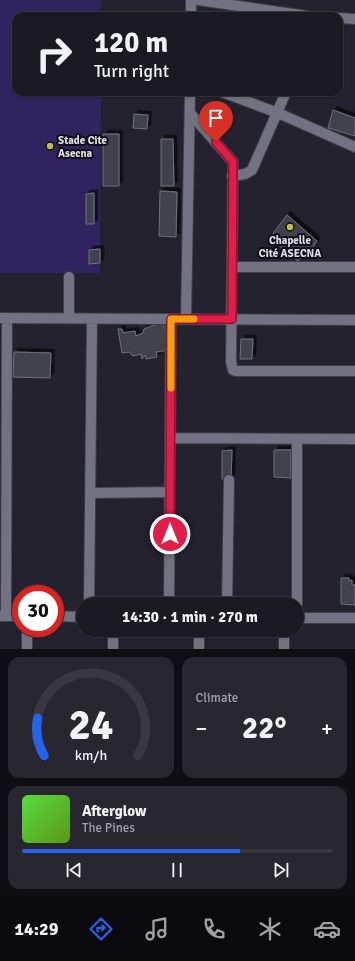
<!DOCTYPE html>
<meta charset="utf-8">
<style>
:root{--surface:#1b1a23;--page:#282730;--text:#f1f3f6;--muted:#a0a1a6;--line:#393841;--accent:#2563eb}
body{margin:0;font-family:Signika,sans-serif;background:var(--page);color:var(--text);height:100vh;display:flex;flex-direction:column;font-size:15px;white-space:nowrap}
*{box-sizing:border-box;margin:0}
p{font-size:13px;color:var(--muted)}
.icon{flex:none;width:22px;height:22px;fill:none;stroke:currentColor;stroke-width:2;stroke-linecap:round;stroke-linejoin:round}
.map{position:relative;height:649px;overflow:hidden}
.sheet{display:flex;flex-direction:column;gap:8px;padding:8px;background:#0f0e13;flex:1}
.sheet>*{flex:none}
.hud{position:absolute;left:12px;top:12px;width:331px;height:84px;border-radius:12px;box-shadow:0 1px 3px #0004,0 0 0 1px var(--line);background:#1b1a23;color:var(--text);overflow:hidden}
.speed{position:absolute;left:12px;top:585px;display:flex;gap:8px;font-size:20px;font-weight:700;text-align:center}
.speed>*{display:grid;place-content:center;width:52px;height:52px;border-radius:50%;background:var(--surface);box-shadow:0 1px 3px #0004,0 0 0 1px var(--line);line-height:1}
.speed .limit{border:6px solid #d22;background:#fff;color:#111}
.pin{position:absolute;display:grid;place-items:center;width:34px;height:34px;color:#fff;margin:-41px -17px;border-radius:50% 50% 50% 0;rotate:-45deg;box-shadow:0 0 4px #0007}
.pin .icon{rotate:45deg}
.me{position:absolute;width:44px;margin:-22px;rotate:0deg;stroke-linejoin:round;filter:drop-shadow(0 0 3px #0008)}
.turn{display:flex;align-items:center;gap:14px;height:84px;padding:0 16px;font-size:18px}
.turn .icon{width:52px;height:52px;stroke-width:2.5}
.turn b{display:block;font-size:28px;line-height:34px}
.big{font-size:30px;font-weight:800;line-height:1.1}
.sheet .widget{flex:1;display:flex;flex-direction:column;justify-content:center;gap:6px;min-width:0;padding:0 14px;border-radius:12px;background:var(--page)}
.sheet .dial{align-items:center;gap:0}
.dial svg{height:104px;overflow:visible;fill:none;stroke:var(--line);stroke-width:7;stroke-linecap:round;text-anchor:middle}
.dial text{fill:var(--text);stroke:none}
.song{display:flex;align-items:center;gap:12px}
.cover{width:48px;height:48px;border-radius:6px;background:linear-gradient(135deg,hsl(110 70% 55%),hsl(90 70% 35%))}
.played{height:4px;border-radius:2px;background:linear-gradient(90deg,var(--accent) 70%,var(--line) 70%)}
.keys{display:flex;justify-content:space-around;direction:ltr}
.heat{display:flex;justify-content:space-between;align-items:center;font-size:22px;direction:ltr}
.sheet .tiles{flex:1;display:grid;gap:8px;grid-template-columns:1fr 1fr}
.widget:last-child{grid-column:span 2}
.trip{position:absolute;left:76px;top:597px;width:228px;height:40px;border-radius:20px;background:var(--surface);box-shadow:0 1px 3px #0004,0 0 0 1px var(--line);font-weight:800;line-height:40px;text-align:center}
.tabs{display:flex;height:64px;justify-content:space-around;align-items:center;background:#0b0a0e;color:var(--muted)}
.tabs .icon{width:28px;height:28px}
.tabs .active{color:var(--accent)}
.tabs b{font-size:18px;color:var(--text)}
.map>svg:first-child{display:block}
.green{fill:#302360}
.building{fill:#434250;stroke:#706f7f;filter:url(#shadow)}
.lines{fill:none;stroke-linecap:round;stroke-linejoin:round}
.street-casing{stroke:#3f3e49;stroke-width:12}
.street{stroke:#737282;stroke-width:10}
.route-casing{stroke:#92132f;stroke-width:10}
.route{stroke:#e11d48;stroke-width:7}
.slow{stroke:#f59e0b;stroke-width:7}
.poi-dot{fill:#c0be41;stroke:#0d0d12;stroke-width:1.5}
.labels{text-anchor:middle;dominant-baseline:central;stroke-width:4;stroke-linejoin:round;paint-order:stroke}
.poi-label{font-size:11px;font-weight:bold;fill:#dfdee7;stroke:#0d0d12;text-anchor:start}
</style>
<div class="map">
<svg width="355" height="649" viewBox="0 0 355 649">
<defs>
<filter id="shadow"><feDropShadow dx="3.5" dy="-3.5" stdDeviation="0" flood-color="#0009"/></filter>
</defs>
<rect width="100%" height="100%" fill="#24222f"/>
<path class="green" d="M0 0H101V16H16V92H101L100 273H0Z"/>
<path class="building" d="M333 110 355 118V136L328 128Z
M134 114 148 115 147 129 133 128Z
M103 134H119V186H103Z
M161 139H173L174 186H161Z
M160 191 177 192 176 237 159 236Z
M94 193V224H86V194Z
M287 215 317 241 307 257 304 255 298 261 271 239 272 235Z
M100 249V263L89 264V250Z
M162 322 169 338 170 350 156 352 157 357 146 359 145 355 142 359 141 354 133 356 129 352 122 353 118 329H122L123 333 135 331 136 336 143 333 144 329Z
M241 339H253L252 359H240Z
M14 352 51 353 50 378 13 377Z
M232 450 231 479H222V451Z
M274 450H291V478L274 477Z
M341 578H349V581L352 580V585H355V605L341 604Z"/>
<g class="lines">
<g class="street-casing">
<path id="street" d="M198 0 307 16
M191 16V0
M339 18 355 19
M222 92 278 113 355 147
M190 113 233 162 231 362 233 370 236 371H355
M232 176 245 174 252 170 286 92
M232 267H355
M0 318 355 320
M69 318V277
M186 319 190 92
M170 438 355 439
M90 493 170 492
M89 604 92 319
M169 604 171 319
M227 604 229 480
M297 604V439
M1 616H21
M6 616 7 318
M55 616 83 617
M297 618H355
M113 630V649
M199 630V649
M284 630V649
M27 649V628"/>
</g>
<use href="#street" class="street"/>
</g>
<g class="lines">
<g class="route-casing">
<path id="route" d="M170 534 171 319H232L233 162 216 142"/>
</g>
<use href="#route" class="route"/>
<path class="slow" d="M171 388V319H194"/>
</g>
<g class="poi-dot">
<circle cx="50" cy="146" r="4"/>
<circle cx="290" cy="227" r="4"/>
</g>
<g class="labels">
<g class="poi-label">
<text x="58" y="140">Stade Cite<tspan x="58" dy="13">Asecna</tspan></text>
<text x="290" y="240" text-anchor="middle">Chapelle<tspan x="290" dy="13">Cité ASECNA</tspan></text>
</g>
</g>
</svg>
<div class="speed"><div class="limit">30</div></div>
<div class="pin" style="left:216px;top:142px;background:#d93025"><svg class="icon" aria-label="arrive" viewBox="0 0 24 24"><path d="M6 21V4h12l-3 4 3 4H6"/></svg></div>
<svg class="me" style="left:170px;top:534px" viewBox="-20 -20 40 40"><circle r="17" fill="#e11d48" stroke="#fff" stroke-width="3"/><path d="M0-11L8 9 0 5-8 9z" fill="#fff"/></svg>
<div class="trip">14:30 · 1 min · 270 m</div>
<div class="hud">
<div class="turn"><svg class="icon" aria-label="right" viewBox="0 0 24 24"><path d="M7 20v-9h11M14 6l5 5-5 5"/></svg><div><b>120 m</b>Turn right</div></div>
</div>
</div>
<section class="sheet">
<div class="tiles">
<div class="widget dial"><svg viewBox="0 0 100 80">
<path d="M14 69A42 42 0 1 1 86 69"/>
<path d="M14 69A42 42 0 0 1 9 40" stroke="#2563eb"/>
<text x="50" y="56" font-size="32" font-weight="700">24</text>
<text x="50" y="72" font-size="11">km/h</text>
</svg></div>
<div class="widget"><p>Climate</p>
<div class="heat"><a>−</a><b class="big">22°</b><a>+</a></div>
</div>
<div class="widget">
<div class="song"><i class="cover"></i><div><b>Afterglow</b><p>The Pines</p></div></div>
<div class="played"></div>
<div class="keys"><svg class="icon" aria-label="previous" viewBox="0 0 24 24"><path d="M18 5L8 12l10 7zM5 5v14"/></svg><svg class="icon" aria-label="pause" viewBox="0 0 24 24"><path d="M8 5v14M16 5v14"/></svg><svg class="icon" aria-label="next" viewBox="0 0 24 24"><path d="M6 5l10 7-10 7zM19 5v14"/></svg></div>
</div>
</div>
</section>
<nav class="tabs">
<b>14:29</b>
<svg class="icon active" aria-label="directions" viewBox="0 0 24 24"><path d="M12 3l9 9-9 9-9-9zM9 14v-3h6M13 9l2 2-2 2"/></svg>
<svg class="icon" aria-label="music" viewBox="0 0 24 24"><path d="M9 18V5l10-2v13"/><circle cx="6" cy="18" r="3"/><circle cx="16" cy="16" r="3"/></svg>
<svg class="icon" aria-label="phone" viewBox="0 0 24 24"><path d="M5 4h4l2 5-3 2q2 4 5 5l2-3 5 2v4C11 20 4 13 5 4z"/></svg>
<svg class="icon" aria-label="climate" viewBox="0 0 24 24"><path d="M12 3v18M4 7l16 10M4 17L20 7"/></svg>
<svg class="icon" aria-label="car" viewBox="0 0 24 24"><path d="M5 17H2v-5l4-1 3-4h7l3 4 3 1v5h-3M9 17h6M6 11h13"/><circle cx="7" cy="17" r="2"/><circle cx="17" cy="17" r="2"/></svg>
</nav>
